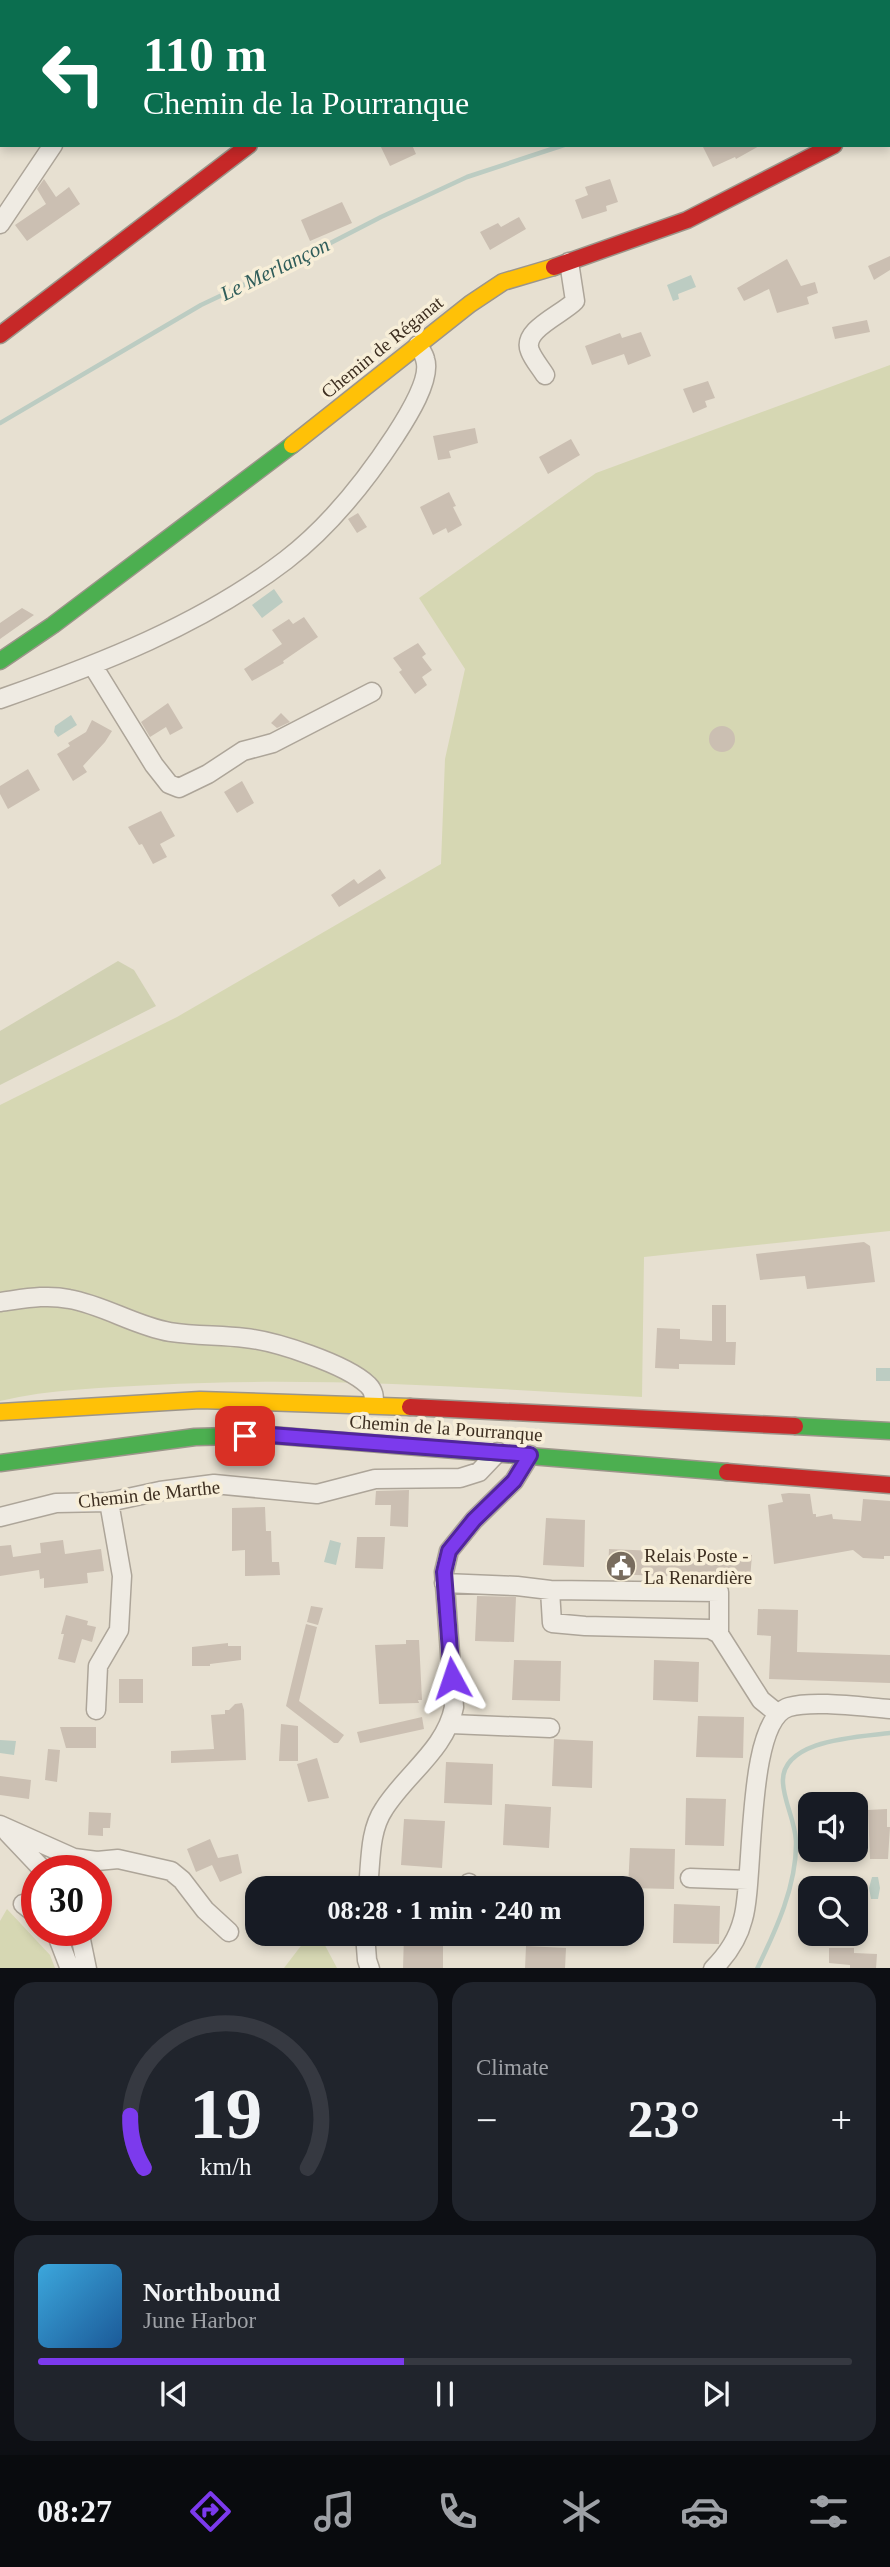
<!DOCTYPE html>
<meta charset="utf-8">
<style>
:root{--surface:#171b24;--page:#20242c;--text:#f1f3f6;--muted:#9ea1a6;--line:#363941;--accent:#7c3aed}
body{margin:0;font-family:"Times New Roman",serif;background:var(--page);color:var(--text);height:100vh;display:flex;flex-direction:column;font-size:26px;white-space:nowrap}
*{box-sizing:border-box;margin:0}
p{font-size:23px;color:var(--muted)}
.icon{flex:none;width:38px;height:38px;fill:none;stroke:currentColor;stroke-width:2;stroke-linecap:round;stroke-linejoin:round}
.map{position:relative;height:1968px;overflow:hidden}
.sheet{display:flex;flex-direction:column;gap:14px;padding:14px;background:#0d0f14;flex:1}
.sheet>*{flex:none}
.guide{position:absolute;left:0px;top:0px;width:891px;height:147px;box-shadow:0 4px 10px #0003;background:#0b6e4f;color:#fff;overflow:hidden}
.buttons{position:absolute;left:798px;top:1792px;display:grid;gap:14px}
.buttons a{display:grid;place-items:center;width:70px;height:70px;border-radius:14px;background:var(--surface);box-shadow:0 4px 10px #0003;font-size:35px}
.speed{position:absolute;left:21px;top:1855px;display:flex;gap:14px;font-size:35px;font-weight:700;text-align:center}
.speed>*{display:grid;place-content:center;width:91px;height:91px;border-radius:50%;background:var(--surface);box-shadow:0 4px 10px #0003;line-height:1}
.speed .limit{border:10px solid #d22;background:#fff;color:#111}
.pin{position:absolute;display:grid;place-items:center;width:60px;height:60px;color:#fff;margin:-30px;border-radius:14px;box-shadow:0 4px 10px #0006}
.me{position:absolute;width:77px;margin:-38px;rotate:355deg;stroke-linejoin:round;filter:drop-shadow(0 0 5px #0008)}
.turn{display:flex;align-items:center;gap:24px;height:147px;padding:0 28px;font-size:32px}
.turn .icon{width:91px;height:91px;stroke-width:2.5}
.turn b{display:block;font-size:49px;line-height:60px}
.big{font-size:52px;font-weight:700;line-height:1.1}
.sheet .tile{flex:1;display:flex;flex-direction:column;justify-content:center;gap:10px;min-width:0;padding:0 24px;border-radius:21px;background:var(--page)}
.sheet .dial{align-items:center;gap:0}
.dial svg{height:182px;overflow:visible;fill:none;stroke:var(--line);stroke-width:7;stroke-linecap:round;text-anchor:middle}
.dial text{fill:var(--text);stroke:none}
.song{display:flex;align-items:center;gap:21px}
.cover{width:84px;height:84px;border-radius:10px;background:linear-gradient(135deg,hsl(200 70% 55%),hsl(210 70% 35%))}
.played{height:7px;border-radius:4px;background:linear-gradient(90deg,var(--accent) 45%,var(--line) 45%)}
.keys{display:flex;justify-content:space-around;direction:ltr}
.heat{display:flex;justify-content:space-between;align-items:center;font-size:38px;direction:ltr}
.sheet .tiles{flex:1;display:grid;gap:14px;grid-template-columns:1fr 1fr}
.tile:last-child{grid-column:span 2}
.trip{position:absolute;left:245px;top:1876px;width:399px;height:70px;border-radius:21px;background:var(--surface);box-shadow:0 4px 10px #0003;font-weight:700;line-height:70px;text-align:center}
.tabs{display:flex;height:112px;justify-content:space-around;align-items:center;background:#090b0e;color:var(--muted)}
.tabs .icon{width:49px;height:49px}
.tabs .current{color:var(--accent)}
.tabs b{font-size:32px;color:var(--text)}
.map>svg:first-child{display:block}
.green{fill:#d6d7b3}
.cemetery{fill:#d1d1b3}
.water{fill:#bcccc2}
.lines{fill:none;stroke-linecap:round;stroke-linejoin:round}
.stream{stroke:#bcccc2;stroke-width:4.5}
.building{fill:#cbbfb2}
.street-casing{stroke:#ada599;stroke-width:21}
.fast-casing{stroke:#9c958a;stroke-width:19}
.slow-casing{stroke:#9c958a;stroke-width:19}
.jam-casing{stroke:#9c958a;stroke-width:19}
.street{stroke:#efebe3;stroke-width:18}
.fast{stroke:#4caf50;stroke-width:16}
.slow{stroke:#ffc107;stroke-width:16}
.jam{stroke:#c62828;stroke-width:16}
.route-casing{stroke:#51269a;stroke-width:18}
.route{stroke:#7c3aed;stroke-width:12}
.labels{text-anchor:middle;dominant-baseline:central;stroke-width:7;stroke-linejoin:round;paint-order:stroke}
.street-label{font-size:19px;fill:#3d2e20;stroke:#f7eed8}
.poi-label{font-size:19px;fill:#3d2e20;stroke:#f7eed8;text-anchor:start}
.water-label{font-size:21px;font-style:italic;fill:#2f5d5a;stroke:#f7eed8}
</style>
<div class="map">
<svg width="890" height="1969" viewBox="0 0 890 1969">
<rect width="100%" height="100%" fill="#e7e0d1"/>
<path class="green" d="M890 365V1231L644 1257 642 1397C479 1388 316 1376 153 1385 101 1388 51 1389 0 1401V1105L177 1017 441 864 445 759 465 669 419 598 596 473Z
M7 1909 50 1955 55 1968H0V1921Z
M310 1934H319L337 1968H284Z"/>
<path class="cemetery" d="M118 961 134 970 156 1006 0 1085V1031Z"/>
<path class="water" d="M691 275 696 287 678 294 679 299 673 301 667 285Z
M274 589 283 602 262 618 252 605Z
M71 715 77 725 58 737 54 732 55 726Z
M876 1368H890V1381H876Z
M330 1540 341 1543 336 1565 324 1562Z
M0 1740 16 1741 14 1755 0 1753Z
M872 1877H878L880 1888 878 1899H871L869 1888Z"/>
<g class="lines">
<path class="stream" d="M845 2 848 0
M0 423 201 305 313 252 381 217 467 177 564 145
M757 1969C776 1930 797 1885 796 1841 795 1821 784 1802 783 1783 780 1739 860 1737 890 1733"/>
</g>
<path class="building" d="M380 145H412L416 154 390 166Z
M702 145H761L736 159 735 157 713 167Z
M44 179 56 197 69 187 80 204 27 241 15 225 46 204 37 189Z
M610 179 618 202 606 206 607 211 582 219 575 200 588 195 585 187Z
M342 202 352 223 310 241 301 220Z
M519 217 526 229 490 250 480 232 498 223 501 227Z
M890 256V270L874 280 868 266Z
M787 259 801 286 815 282 818 293 807 297 809 304 777 313 769 289 744 301 737 288Z
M867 320 870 332 835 339 832 327Z
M641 332 651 356 628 365 624 354 592 365 585 346 620 333 622 338Z
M708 381 715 398 705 401 707 407 693 413 683 389Z
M475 428 478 443 449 451 451 458 438 460 433 436Z
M571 439 580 455 548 474 539 457Z
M449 492 456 506 453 507 462 525 448 533 446 528 433 535 420 507Z
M358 513 367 527 357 533 348 519Z
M22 608 34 615 0 639V623Z
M304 617 318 637 283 661 284 663 252 681 244 669 282 644 272 630 289 619 293 624Z
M418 643 426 654 422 657 432 670 422 677 427 685 415 694 399 672 402 670 393 658Z
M168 703 183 728 170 735 166 727 150 737 141 722Z
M281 713 290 722 277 728 271 723Z
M92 720 112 731 105 742 83 766 87 772 73 781 57 754 70 746 68 743 86 732Z
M709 739a13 13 0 1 1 26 0a13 13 0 1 1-26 0Z
M28 769 40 790 8 809 0 794V786Z
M242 781 254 803 237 813 224 792Z
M161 811 175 836 160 844 167 857 153 864 142 844 139 845 128 827Z
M380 869 386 878 339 907 331 895 354 879 358 884Z
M864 1242 870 1246 875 1282 807 1289 805 1276 760 1280 756 1254Z
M712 1305H726V1342H736L735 1365 679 1364V1369L655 1368 657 1328 680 1329V1339L712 1341Z
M409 1490 408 1527 390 1526 391 1505H375L376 1491Z
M789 1493 810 1494 813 1514H816V1517L832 1514 833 1519 861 1521 863 1499 890 1501V1556H884V1559L863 1558 853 1550 774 1564 768 1505 783 1502 781 1494Z
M265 1507 266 1531H271L272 1562H279L280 1575 245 1576V1550L232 1551V1508Z
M546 1518 585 1520 584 1567 543 1565Z
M357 1537H385L383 1569 355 1568Z
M63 1540 65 1554 101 1549 104 1571 87 1573 88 1583 44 1588V1578L40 1579 39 1570 0 1576V1546L11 1545 13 1557 41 1553 40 1543Z
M609 1549 752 1555 750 1579 608 1574Z
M477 1596 516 1597 514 1642 475 1641Z
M311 1606 323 1608 318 1625 307 1622Z
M758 1609 798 1610 797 1652 890 1655V1683L769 1679 771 1636 757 1635Z
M66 1615 88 1621 87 1625 96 1627 92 1642 82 1639 75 1663 58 1659 64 1634H61Z
M306 1624 317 1627 299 1701 344 1735 338 1743H334L286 1706Z
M406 1640H419L422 1700H418L419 1703 379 1704 375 1645 406 1644Z
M228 1643V1646H241V1660L210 1664V1666H192V1647Z
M514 1660 561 1661 560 1701 512 1700Z
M654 1660 699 1662 698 1702 653 1700Z
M119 1679H143V1703H119Z
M242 1703 244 1710 246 1760 171 1763V1751L214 1749 211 1715 225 1714V1710H229L235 1704Z
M698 1716 744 1717 743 1758 696 1757Z
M422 1717 424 1729 360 1743 357 1732Z
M281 1724 298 1726V1761H279Z
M60 1727H96V1748H66Z
M554 1739 593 1741 592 1788 552 1786Z
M48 1749 60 1750 57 1782 45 1780Z
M317 1758 329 1798 308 1802 297 1764Z
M446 1762 493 1764 492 1805 444 1803Z
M0 1776 31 1780 29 1799 0 1795Z
M686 1798 726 1799 724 1846 685 1845Z
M505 1804 551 1807 549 1848 503 1845Z
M887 1809V1827H890L888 1859H870L868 1810Z
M89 1812 111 1813 110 1828H103V1836L88 1835Z
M404 1819 445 1821 442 1868 401 1865Z
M210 1839 218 1858 238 1854 242 1873 220 1882 212 1865 196 1872 187 1849Z
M630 1848 675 1849 674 1889 628 1888Z
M107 1885 109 1906 96 1907V1886Z
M674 1904 720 1906 719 1944 673 1943Z
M404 1935 443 1936V1969H403Z
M526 1946 566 1948 565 1969H525Z
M829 1948H854V1953L877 1954 876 1969 850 1968V1965L829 1963Z"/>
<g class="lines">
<g class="street-casing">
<path id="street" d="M112 2 113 0
M0 224 53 145
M545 375C540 367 533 359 530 351 521 330 563 314 575 301L569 262
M93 666 154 765 169 784 179 788 208 774 243 751 273 743 372 692
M0 699C100 664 201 625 286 560 330 526 365 482 395 436 406 419 432 379 425 359 424 354 420 349 418 345
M0 1302C23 1299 46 1294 69 1299 104 1305 135 1326 170 1332 195 1336 220 1335 245 1338 275 1341 346 1364 368 1385 374 1391 374 1396 374 1404
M0 1517 56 1503 109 1502 160 1491 214 1484 317 1494 375 1479 460 1478 479 1472 498 1452
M444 1583 517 1586 550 1590 552 1623 585 1626 710 1629 719 1634 761 1700 777 1713
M550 1590 719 1592V1634
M96 1710 98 1666 119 1630 122 1576 109 1502
M451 1724 550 1728
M0 1825 74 1858 97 1861 118 1859 171 1871 182 1880 205 1910 229 1932
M8 1833 44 1871
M690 1878 748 1880
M469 1883 470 1888
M368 1888C371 1862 369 1831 384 1809 406 1774 446 1749 454 1707L444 1572 449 1551 474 1520 514 1481 530 1455
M23 1904 37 1915
M55 1930 70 1969
M79 1930 87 1969
M365 1934 367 1960 370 1969
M713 1969C728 1954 738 1939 743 1919 755 1879 745 1720 789 1707 813 1700 863 1707 890 1709"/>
</g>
<g class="fast-casing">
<path id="fast" d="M458 2 460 0
M889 118H890
M0 661 53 625 292 445
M795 1426 890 1431
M0 1463 195 1437 270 1435 727 1472"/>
</g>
<g class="slow-casing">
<path id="slow" d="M292 445 470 304 503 282 554 267
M0 1412 200 1400 410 1407"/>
</g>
<g class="jam-casing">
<path id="jam" d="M554 267 687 220 834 145
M0 335 249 145
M410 1407 795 1426
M727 1472 890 1485"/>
</g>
<use href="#street" class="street"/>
<use href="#fast" class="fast"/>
<use href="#slow" class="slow"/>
<use href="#jam" class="jam"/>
</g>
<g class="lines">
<g class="route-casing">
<path id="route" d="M245 1436 270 1435 530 1455 514 1481 474 1520 449 1551 444 1572 452 1678"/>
</g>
<use href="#route" class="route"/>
</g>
<defs>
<g id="civic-disc" transform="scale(1.575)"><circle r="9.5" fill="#786c5e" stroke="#f7eed8"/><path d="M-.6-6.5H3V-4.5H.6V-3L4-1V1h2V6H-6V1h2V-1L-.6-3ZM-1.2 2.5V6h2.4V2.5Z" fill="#fff"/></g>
</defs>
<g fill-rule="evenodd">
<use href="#civic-disc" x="621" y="1566"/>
</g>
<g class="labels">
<g class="street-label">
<text transform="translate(382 347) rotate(-39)">Chemin de Réganat</text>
<text transform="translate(446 1428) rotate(4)">Chemin de la Pourranque</text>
<text transform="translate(149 1494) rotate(-6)">Chemin de Marthe</text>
</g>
<g class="poi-label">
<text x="644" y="1555">Relais Poste -<tspan x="644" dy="22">La Renardière</tspan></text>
</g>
<g class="water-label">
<text transform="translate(275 269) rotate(-26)">Le Merlançon</text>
</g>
</g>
</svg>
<div class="buttons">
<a><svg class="icon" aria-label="sound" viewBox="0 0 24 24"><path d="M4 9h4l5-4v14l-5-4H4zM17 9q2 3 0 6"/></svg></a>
<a><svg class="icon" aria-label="search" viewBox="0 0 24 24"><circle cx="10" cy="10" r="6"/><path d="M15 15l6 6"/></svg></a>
</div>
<div class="speed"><div class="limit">30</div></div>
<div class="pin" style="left:245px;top:1436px;background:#d93025"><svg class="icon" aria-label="arrive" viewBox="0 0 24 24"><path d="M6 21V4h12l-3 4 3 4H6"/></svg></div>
<svg class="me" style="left:452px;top:1678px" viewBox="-20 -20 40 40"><path d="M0-17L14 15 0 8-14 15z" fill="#7c3aed" stroke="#fff" stroke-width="4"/></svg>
<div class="trip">08:28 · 1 min · 240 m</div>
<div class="guide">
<div class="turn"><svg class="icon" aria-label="left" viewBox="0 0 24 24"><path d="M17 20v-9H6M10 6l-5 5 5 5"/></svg><div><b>110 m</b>Chemin de la Pourranque</div></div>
</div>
</div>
<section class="sheet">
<div class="tiles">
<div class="tile dial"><svg viewBox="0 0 100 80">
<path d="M14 69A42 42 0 1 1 86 69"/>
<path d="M14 69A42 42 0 0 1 8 46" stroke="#7c3aed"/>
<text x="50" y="56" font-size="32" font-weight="700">19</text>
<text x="50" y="72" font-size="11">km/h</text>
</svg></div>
<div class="tile"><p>Climate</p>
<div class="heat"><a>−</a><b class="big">23°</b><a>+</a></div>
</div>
<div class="tile">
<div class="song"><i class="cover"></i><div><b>Northbound</b><p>June Harbor</p></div></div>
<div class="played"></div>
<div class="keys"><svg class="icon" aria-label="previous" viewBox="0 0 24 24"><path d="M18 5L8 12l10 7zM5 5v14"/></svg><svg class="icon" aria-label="pause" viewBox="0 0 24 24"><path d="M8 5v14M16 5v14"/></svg><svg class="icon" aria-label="next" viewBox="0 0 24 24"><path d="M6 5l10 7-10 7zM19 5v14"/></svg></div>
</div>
</div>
</section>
<nav class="tabs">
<b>08:27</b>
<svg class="icon current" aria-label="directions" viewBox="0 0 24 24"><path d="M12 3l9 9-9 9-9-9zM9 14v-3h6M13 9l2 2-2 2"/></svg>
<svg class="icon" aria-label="music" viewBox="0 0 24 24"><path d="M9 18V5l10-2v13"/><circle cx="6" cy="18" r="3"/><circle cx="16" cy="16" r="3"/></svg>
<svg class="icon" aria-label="phone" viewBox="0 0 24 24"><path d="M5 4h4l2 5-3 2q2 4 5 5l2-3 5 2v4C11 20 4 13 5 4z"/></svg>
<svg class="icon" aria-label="climate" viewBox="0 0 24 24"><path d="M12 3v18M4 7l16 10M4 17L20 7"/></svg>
<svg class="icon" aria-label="car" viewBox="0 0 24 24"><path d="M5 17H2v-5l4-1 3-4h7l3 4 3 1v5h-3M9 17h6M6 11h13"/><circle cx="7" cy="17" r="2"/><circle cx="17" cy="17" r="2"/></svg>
<svg class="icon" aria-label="filters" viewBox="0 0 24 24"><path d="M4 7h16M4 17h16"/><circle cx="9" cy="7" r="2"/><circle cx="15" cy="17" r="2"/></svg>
</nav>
